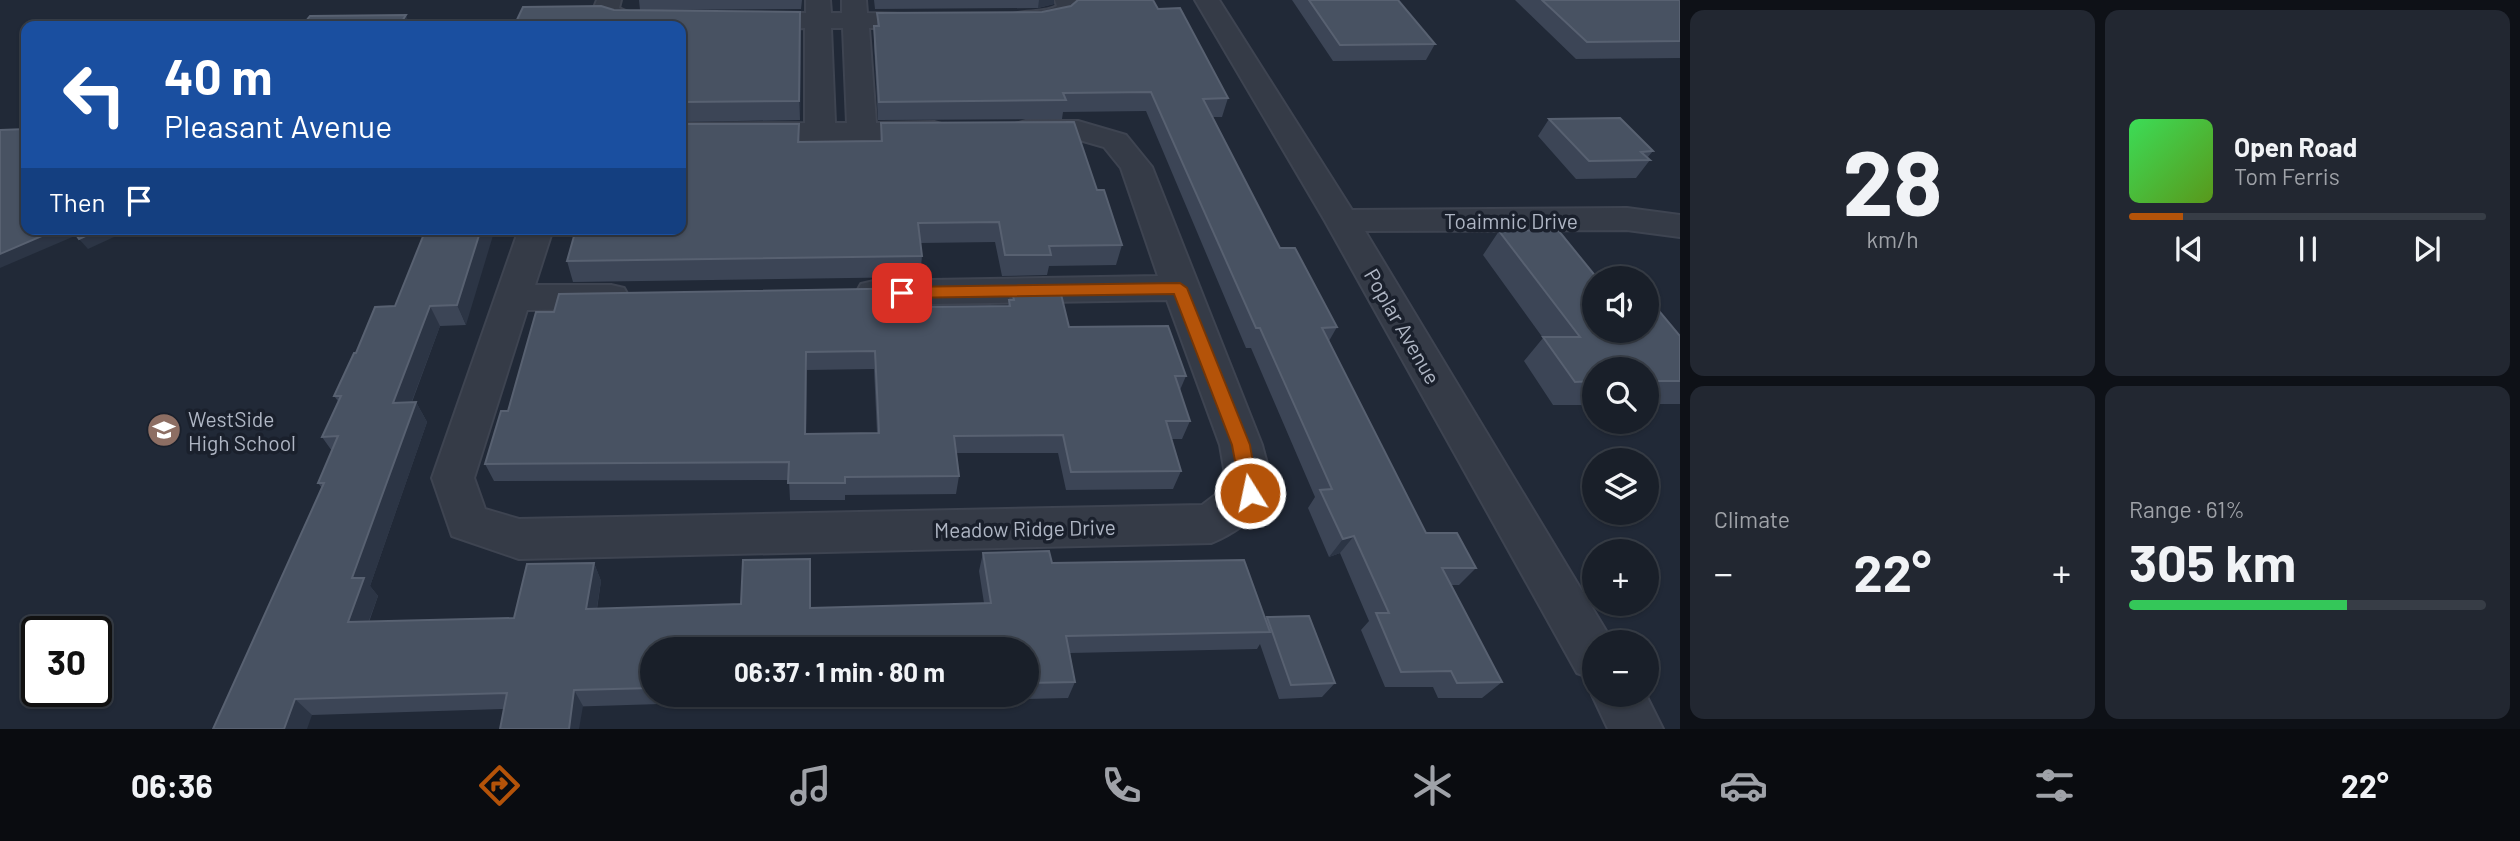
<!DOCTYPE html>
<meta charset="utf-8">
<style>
:root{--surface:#191f29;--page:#222731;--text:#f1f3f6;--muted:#9fa2a8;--line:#373d46;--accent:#b45309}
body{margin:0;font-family:Barlow,sans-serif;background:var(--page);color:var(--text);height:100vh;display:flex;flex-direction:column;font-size:26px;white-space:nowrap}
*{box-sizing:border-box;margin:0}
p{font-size:23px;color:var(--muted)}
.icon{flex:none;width:38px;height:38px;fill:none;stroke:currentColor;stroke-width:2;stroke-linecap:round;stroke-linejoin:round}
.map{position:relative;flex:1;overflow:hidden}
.sheet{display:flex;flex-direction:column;gap:10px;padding:10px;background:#0e1117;width:840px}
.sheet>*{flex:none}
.banner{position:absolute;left:21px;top:21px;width:665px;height:214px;border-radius:14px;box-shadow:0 2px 5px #0004,0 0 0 2px var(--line);background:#1a4fa0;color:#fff;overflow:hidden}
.buttons{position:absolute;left:1582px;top:266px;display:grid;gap:14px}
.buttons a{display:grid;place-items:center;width:77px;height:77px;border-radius:50%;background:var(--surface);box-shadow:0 2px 5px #0004,0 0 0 2px var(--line);font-size:35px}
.speed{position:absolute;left:21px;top:616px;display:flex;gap:14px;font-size:35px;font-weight:700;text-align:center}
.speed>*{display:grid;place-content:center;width:91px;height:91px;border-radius:50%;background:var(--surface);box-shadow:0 2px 5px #0004,0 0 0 2px var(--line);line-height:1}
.speed .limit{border:4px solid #111;border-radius:10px;background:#fff;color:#111}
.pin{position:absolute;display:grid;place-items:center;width:60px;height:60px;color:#fff;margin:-30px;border-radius:14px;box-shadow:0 4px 10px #0006}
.me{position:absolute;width:77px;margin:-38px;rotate:350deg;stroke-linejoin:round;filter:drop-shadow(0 0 5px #0008)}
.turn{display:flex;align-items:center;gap:24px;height:147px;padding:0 28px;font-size:32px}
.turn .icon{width:91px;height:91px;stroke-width:2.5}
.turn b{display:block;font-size:49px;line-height:60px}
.then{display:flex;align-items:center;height:66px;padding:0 28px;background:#0003;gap:14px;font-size:26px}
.big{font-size:52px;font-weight:700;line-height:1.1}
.sheet .card{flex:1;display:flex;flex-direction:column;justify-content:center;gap:10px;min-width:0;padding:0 24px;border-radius:14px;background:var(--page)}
.sheet .dial{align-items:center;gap:0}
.dial b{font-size:91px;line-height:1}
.song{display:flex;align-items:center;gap:21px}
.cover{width:84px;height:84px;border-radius:10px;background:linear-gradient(135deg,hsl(130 70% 55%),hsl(90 70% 35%))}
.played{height:7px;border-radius:4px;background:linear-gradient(90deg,var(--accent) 15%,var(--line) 15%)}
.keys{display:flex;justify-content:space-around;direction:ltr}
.heat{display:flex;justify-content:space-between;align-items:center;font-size:38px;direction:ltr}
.charge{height:10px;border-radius:5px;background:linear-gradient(90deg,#34c759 61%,var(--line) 0)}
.sheet .tiles{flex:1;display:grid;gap:10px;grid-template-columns:repeat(2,1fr)}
.trip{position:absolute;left:640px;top:637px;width:399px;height:70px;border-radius:35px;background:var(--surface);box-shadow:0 2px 5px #0004,0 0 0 2px var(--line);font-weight:700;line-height:70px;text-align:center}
.tabs{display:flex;height:112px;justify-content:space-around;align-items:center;background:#0a0c10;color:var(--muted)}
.tabs .icon{width:49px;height:49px}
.tabs .current{color:var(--accent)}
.tabs b{font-size:32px;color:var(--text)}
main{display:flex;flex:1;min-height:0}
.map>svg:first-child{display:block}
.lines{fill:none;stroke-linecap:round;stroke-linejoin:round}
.minor-casing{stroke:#3e4451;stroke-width:4}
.minor{fill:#353b47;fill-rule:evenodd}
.wall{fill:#3c4556;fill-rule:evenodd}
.shaded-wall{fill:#2c3545}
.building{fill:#485262;stroke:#586171;stroke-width:2;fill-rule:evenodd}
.route{fill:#b45309;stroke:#753606;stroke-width:2}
.labels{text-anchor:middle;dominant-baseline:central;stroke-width:7;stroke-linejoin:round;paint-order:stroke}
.street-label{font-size:21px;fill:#afb6c4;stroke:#1a202c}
.poi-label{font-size:21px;fill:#afb6c4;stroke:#1a202c;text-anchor:start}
</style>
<main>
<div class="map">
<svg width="1680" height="729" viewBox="0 0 1680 729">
<rect width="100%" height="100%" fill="#212937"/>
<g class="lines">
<g class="minor-casing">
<path id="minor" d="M597 0H621L619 8C633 16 647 12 662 16L666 21 662 26C639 26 609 32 593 10Z
M806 0H830L831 13H842V0H866L867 13 939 15 943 20 939 25 930 28H869L876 123 934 122 945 125 949 131 945 137 934 140 681 142V124L805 123V28L749 29 740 26 736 21 740 16 749 13H806ZM831 28H843L847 123H835Z
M1055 0H1079L1083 8C1069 27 1034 30 1013 24L1009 19 1013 14C1027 10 1045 13 1057 6Z
M1195 0H1219L1352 210 1627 208 1680 215V237L1627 230 1365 231 1611 639 1613 642H1594V679L1577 673 1325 221Z
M1026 121H1078L1126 135 1152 167 1262 445C1265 458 1274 482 1271 495 1266 513 1228 537 1211 543L519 559 452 536 432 478 519 229H553L535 285H611L624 288 629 297 624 306 611 309 527 310 474 478 485 509 519 519 1202 505 1227 486 1220 445 1167 300 874 305 861 302 856 293 861 284 874 281 1158 276 1121 168 1104 147 1076 139H1026L1015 136 1011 130 1015 124Z
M1594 689V695H1646L1663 729H1608L1592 695Z"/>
</g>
<use href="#minor" class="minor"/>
</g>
<path class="wall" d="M639 0H802L801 9 659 10 801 31 800 120 681 122V26L614 10H640Z
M874 0H1054V4L1038 8 875 9Z
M1292 0H1398L1435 44 1426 60 1333 61Z
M1515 0H1680V58L1576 59Z
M1071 6 1158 9 1228 98 1222 117H1213L1280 248 1337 327 1329 341 1426 533 1476 568 1459 585H1451L1502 682 1482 698H1438L1433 687H1385L1361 630 1369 621 1340 553 1329 557 1308 508 1315 497 1251 348H1246L1146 111 1063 112 1062 119 878 120 874 44V26H877V13L1042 12Z
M1549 119 1653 151 1647 158 1650 160 1636 178 1576 179 1538 136Z
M881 123 1097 190 1122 245 1116 265 1049 266 1047 275 1002 276 995 242 920 243 922 256 920 277 573 282 567 261 799 124 800 142 880 141Z
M426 229 466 325 440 326 412 402H416L427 422 370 586 378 596 369 622 514 618 594 563 601 581 597 609 741 604 811 577V608L984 603 979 571 983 553 1052 563 1265 619 1267 617 1335 683 1322 697 1279 699 1260 644 1257 649 1070 653 1075 682 1068 698 856 703 855 698 312 715 213 729 322 488 318 483 332 451 322 437 338 401 334 396 356 353 395 306ZM653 649H1027V695H653Z
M1499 231 1594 331 1680 336V404H1647V369H1594V405H1553L1524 361 1543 338 1483 255Z
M1011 287 1069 327 1186 376 1180 390 1190 421 1182 439H1171L1181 471 1173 489 1066 490 1058 453H956L959 476 956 494 845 495V500H790L789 480 494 481 485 464 508 411 927 307 1008 306ZM874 369 877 433 806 434 807 370Z"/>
<path class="shaded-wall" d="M1039 0H1054V4L1038 8Z
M800 12 801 31 800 120 799 101Z
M406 15 410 26H399Z
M58 229H73L77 235 0 268V254Z
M101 229H126L127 231 88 249 79 239Z
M481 229H495L466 325 457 305Z
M430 306 440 326 404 422 393 403Z
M806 352 807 370 806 452 805 434Z
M416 402 427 422 370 586 378 596 362 639 348 622 352 578Z
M1354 536 1340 553 1329 557 1343 539Z
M594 563 601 581 594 626 586 609Z
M574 690 583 706 579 729H569Z
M295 699 312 715 307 729H284Z"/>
<path class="building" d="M1078 0H1153L1158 9 1180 8 1228 98 1203 99 1280 248H1295L1337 327 1322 328 1426 533H1457L1476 568H1442L1502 682 1457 683 1451 671 1401 672 1376 613H1389L1354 536 1343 539 1320 490 1332 489 1260 328H1256L1151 92 1063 93 1066 100 879 102 874 26H879L877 13 1042 12 1071 6Z
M1309 0H1398L1435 44 1340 45Z
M1542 0H1680V41L1587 42Z
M601 6 614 10 800 12 799 101 681 102V26H514L523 7Z
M406 15 399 26H302L310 16Z
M1620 118 1653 151 1641 152 1650 160 1589 161 1549 119Z
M1074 122 1097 190H1104L1122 245 1049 246 1051 255H1005L999 222 918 223 922 256 567 261 576 229H681V124H799L798 142 882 141 881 123Z
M26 129V229H58L0 254V130Z
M72 229H101L79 239Z
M426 229H481L457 305 430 306 393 403 416 402 352 578H364L348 622 514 618 527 564 594 563 586 609 741 604 743 560 810 559V608L991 603 983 553 1049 551 1052 563 1244 560 1270 632 1066 636 1075 682 1027 683V649H653V688L574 690 569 729H500L507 693 295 699 284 729H213L324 483H318L338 436 322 437 341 396H334L354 353H356L375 307 395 306Z
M1558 230 1597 278H1594V331H1647V300H1650L1680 336V381H1647V369H1594V381L1575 382 1543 337H1580L1499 231Z
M1059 286 1069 327 1168 326 1186 376H1175L1190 421H1166L1181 471 1071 472 1063 435 954 436 959 476 845 477V483H788L789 462 485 464 501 411H508L536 312H554L559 294 925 288 927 307 1010 306 1009 300H1014L1011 287ZM875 351 879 433 805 434 806 352Z
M1309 616 1335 683 1291 685 1267 617Z"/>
<path class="route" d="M1180 283 1187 288 1250 445 1258 493 1256 498 1250 500 1243 498 1241 493 1232 445 1174 294 902 298 895 293 902 287Z"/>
<defs>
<g id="school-disc" transform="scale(1.75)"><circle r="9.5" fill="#8d6e63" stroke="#1a202c"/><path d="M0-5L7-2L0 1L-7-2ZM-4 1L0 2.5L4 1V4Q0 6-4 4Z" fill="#fff"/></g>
</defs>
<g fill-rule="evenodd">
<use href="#school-disc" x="164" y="430"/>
</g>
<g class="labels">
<g class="street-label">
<text x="1511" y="220">Toaimnic Drive</text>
<text transform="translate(1403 326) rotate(60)">Poplar Avenue</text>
<text transform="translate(1025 528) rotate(-1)">Meadow Ridge Drive</text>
</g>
<g class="poi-label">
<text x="188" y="418">WestSide<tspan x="188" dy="24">High School</tspan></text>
</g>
</g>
</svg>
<div class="buttons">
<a><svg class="icon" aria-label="sound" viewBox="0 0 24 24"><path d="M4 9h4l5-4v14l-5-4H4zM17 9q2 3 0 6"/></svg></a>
<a><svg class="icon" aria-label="search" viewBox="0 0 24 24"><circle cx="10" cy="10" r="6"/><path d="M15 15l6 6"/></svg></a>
<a><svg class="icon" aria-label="layers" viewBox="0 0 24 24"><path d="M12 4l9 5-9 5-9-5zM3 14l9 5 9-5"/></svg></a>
<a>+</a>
<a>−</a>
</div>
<div class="speed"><div class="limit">30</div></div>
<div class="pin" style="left:902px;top:293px;background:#d93025"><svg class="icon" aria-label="arrive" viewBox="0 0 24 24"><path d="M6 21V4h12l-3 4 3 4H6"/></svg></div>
<svg class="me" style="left:1250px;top:493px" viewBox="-20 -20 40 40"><circle r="17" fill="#b45309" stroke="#fff" stroke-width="3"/><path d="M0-11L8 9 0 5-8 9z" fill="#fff"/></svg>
<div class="trip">06:37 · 1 min · 80 m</div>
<div class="banner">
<div class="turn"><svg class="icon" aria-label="left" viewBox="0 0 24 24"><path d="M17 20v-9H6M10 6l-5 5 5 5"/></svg><div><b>40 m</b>Pleasant Avenue</div></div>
<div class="then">Then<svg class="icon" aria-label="arrive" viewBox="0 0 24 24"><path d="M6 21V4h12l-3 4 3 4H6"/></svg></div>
</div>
</div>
<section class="sheet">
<div class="tiles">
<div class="card dial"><b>28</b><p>km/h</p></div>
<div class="card">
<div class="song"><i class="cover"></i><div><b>Open Road</b><p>Tom Ferris</p></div></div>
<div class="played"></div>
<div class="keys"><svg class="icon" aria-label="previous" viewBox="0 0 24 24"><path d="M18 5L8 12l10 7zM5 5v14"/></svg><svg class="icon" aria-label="pause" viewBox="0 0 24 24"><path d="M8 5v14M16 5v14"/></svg><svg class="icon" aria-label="next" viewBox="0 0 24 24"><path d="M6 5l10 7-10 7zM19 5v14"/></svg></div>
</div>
<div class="card"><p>Climate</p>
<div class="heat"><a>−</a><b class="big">22°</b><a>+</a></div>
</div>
<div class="card"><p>Range · 61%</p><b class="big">305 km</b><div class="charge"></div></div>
</div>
</section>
</main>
<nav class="tabs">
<b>06:36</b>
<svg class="icon current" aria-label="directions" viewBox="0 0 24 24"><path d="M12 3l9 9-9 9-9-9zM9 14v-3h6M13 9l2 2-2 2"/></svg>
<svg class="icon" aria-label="music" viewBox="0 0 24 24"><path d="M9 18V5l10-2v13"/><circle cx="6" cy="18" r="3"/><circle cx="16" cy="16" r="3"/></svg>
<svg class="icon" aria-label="phone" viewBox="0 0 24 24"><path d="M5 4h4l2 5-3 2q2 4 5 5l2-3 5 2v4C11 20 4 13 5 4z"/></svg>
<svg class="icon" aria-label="climate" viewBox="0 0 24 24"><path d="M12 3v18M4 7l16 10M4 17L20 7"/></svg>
<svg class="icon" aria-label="car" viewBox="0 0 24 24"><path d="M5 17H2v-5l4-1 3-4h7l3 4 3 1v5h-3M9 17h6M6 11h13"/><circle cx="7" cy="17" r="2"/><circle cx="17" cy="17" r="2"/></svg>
<svg class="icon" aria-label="filters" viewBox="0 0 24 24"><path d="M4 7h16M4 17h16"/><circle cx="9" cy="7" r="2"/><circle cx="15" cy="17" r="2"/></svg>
<b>22°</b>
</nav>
